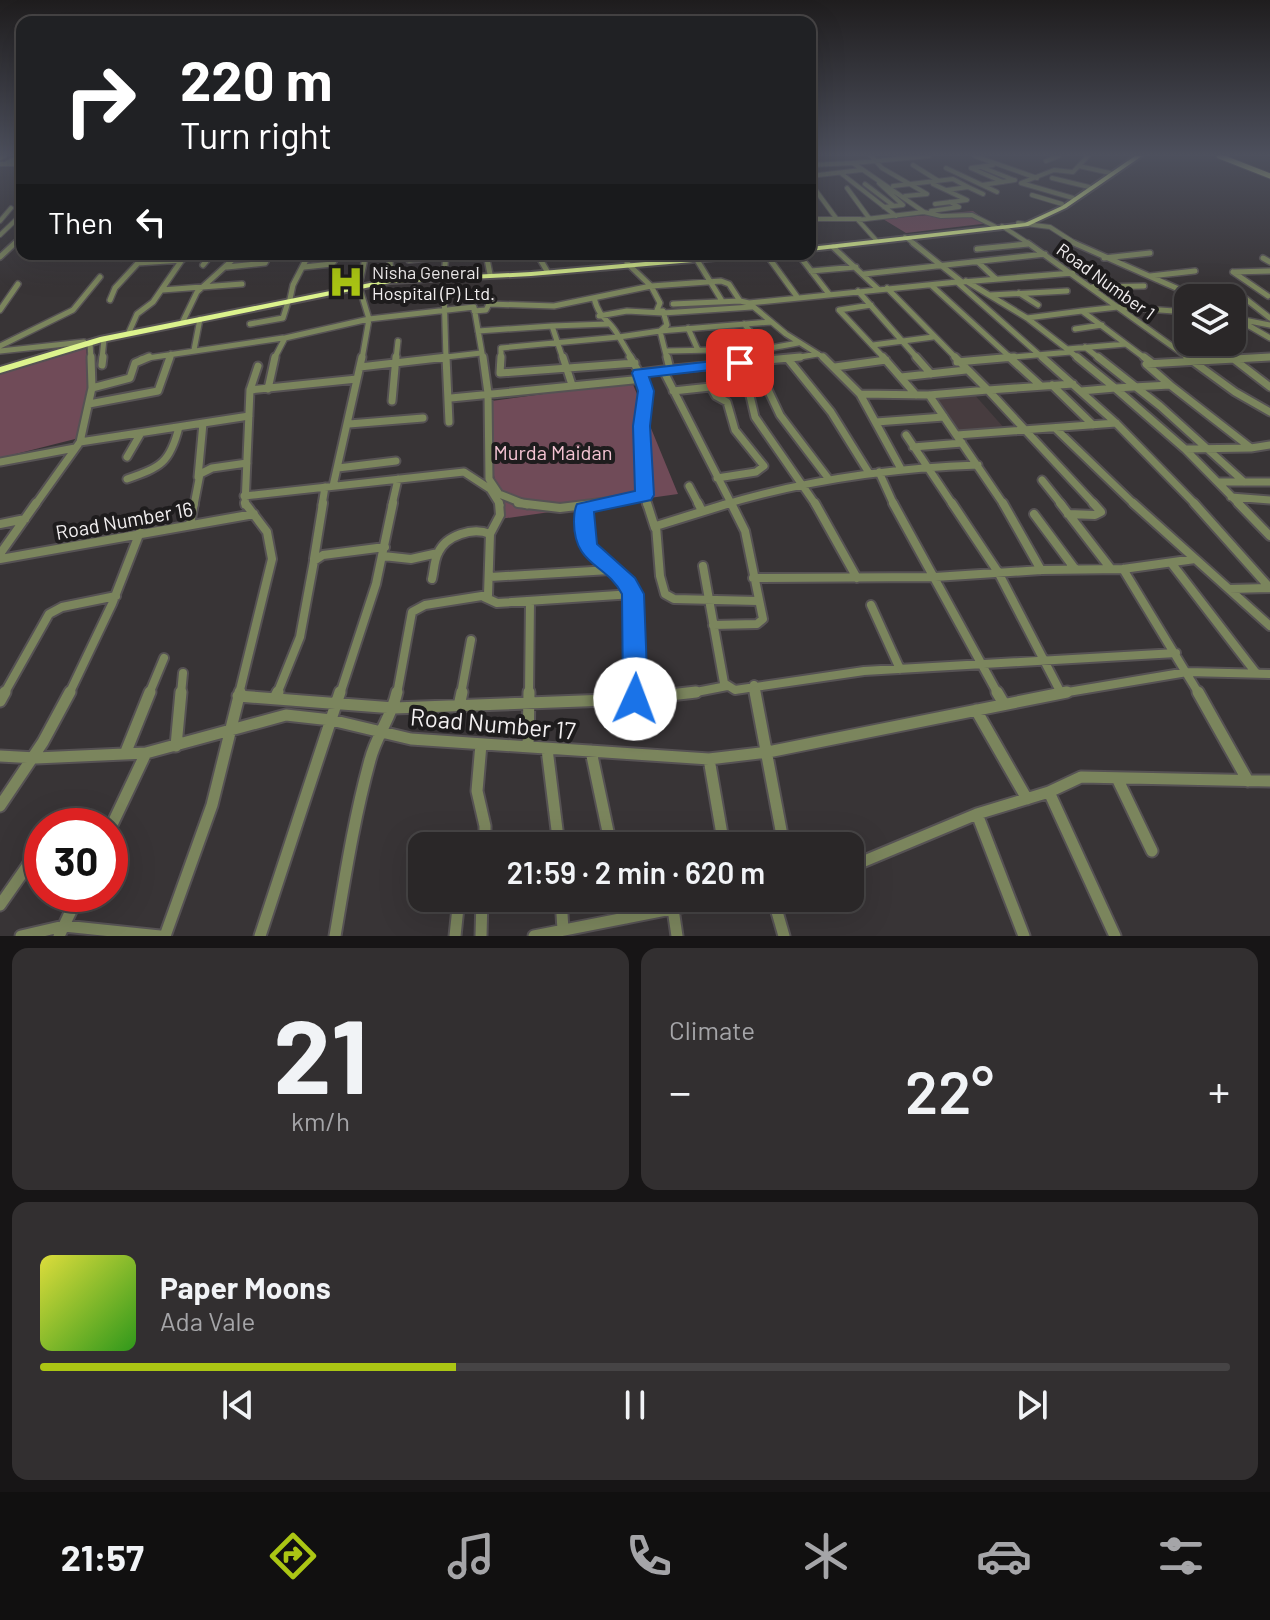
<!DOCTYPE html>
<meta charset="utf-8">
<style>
:root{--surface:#2a2728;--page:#322f30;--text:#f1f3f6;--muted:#a5a5a8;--line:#464445;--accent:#abc614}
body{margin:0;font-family:Barlow,sans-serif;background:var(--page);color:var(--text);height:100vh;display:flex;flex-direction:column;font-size:30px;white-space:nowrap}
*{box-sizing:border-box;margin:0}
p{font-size:26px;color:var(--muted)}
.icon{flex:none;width:44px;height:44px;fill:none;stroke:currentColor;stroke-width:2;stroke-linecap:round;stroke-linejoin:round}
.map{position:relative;height:936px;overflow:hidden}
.side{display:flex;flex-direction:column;gap:12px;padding:12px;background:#171516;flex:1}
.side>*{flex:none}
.hud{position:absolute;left:16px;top:16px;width:800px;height:244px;border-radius:16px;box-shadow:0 8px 32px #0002,0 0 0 2px var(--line);background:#202124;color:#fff;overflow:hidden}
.controls{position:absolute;left:1174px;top:284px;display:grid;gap:16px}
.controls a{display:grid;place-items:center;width:72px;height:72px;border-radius:16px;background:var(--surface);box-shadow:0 8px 32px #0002,0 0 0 2px var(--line);font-size:40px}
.speed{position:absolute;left:24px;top:808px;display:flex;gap:16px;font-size:40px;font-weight:700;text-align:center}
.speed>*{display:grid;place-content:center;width:104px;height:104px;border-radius:50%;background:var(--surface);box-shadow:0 8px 32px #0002,0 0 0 2px var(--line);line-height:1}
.speed .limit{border:12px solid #d22;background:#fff;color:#111}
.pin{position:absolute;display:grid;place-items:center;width:68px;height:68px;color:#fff;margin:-34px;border-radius:16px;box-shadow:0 4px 12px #0006}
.me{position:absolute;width:88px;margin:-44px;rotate:2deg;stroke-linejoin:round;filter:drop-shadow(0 0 6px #0008)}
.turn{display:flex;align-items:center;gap:28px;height:168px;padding:0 32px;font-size:36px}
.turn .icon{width:104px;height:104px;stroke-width:2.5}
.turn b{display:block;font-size:56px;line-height:68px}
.then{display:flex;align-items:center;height:76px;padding:0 32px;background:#0003;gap:16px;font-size:30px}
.big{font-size:60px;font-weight:600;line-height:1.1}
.side .tile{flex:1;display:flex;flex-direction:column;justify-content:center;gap:12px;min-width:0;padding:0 28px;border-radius:16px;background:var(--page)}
.side .dial{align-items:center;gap:0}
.dial b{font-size:104px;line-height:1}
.song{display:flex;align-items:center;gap:24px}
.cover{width:96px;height:96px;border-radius:12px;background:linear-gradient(135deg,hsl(60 70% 55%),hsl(110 70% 35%))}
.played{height:8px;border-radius:4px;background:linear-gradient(90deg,var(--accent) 35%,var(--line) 35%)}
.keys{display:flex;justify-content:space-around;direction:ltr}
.heat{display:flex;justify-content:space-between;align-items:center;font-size:44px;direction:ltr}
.side .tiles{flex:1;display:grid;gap:12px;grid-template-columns:1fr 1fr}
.tile:last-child{grid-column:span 2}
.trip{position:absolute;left:408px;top:832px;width:456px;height:80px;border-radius:16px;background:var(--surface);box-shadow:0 8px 32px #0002,0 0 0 2px var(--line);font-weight:600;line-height:80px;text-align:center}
.tabs{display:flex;height:128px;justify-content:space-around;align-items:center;background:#111010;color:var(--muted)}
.tabs .icon{width:56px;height:56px}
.tabs .active{color:var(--accent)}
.tabs b{font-size:36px;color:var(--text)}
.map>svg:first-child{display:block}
.built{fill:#473c3f}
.green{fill:#704b58}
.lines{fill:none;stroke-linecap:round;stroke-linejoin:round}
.minor-far4-casing{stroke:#565254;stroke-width:6}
.minor-far3-casing{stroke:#565254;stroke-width:8}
.minor-far2-casing{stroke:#565254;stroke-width:11}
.minor-far1-casing{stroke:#565254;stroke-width:12}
.minor-casing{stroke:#565254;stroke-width:15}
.major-casing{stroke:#565254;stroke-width:7}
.highway-casing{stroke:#565254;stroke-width:4}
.minor-far4{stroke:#7b855d;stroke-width:4}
.minor-far3{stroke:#7b855d;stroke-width:5}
.minor-far2{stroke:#7b855d;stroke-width:7}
.minor-far1{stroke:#7b855d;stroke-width:8}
.minor{stroke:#7b855d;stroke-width:11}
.major{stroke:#c1d480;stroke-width:5}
.highway{fill:#dcf38d;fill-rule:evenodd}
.route{fill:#1a73e8;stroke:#114b97;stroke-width:2}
.labels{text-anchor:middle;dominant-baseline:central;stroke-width:8;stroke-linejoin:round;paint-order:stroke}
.far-poi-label{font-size:18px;fill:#f3f0f1;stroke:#1e1c1d;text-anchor:start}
.far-street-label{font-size:18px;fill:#f3f0f1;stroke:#1e1c1d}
.park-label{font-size:20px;fill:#f5c4d3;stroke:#1e1c1d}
.street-label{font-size:20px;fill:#f3f0f1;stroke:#1e1c1d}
.near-street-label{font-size:24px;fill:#f3f0f1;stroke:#1e1c1d}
</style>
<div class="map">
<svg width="1270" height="936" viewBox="0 0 1270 936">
<rect width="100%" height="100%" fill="#383436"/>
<path class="built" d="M973 393 1005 429 959 433 931 397Z"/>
<path class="green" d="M973 211 990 223 906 233 883 219Z
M86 346 89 382 79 438 0 458V372Z
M632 382 678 494 500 519 484 402Z"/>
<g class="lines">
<g class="minor-far4-casing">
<path id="minor-far4" d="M871 156 882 168 927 194 905 196
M975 156 1037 178
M0 158 4 156
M1046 161 1059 156
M7 163 20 156
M0 164H22
M810 165 853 163
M913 165 937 180
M993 165 971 168 1003 182
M1079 166 1110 173
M981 167 1014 180
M946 168 997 192
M842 174 896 216
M810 176 861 170
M810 177 814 188 836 218
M1052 178 1089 187
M879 183 903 205 884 207
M865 184 894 206
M933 184 967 200 935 204
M982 185 1015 180
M893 186 953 179 968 187 947 190
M968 187 983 194
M847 188 869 218
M1032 195 1062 204
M1073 198 1021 183 1054 170 1073 172 1088 156
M931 211 959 207 950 202
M924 212 941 216 972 215 996 227
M810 219H860
M0 221 11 208
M1018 223 1050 227 1078 245
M1002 226 1031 245
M0 235 22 214
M905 237 916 245
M876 240 858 220 924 212 853 163 929 156
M13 245 22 237
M1013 245 1028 244"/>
</g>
<g class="minor-far3-casing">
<path id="minor-far3" d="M913 243 962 282 1073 273
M1028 243 1190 359
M1074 243 1199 298
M833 247 878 289
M977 249 1028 244
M486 254 490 274
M537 254 547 271
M651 254 658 260
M766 254 798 298
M798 254 829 294
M0 257 15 243
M121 258 124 254
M1104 258 1150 253
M1263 258 1270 262
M409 260 446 256
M697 260 722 301
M978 262 996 279
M203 265 212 254
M227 267 265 263 270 254
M304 267 332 264 337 257H308
M811 271 856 267
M1233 272 1268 296
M1233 272 1270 271
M864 274 1045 254
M444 276 446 254
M1150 276 1195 271
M392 279 390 262 394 254
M966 281 1027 318
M962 282H957L1044 359
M931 285 1012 359
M1092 287 1144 286
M887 288 957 359
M162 290 242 284
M444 291 446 359
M858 291 918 359
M1019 293 1038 305
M990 295 1067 291
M1212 298 1242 296 1270 318
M290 299 293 285 309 254
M110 300 115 288 138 263 182 260
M673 304 740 301
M871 305 839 310 885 359
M0 310 18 284
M474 311 486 310 489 304 554 306 651 286 627 263
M599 316 627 311 663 313 752 307
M1232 316 1270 338
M1244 320 1270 325
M183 321 197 292 239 254
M250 324 283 318 288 302
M744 324 765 349
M552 326 608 324
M688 328 698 350
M1075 329 1102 325
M478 331 552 326 563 359
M129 332 137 314 153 302 186 254
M727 333 738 359
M1212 342 1234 359
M90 343 91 359
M1126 344 1146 359
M873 345 933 337
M0 346 73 310 100 277
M1085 347 1100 359
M1067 349 1027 318 1082 311
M194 350 200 319
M0 351 84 342
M666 351 765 349 798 343
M102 359 104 339
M141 359 283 338
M169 359 171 354
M274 359 285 338 369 319 474 307 483 359
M362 359 369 319 359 286 366 254
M396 359 398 341
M429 359 481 353
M501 359V348L619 337C610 319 600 321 594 298
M632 359 619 337 660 331 667 325 663 311 657 310 660 303 651 286 721 281 729 284 740 301 749 303
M667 359 660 331 771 322
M788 359 818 354
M826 359 786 334 749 303 957 282
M991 359 1071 352
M1079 359 1067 349 1126 344 1082 311 1118 307 1188 312
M1235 359 1270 357"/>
</g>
<g class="minor-far2-casing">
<path id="minor-far2" d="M446 357 449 422
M483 357 488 393 489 479 499 494 527 505
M501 357 500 373 635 363
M563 357 572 385
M667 357 670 369
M737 357 740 363
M823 357 860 394 901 469
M883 357 916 395
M916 357 931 374
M955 357 988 390 1073 384
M1009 357 1041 386
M1042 357 1116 423 1196 505
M1077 357 1115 388 1170 385 1251 448 1270 445
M1098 357 1160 406 1244 482
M1144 357 1152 363
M1187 357 1235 392 1270 412
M1231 357 1270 387
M788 359 831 412 869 473
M755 362 780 415 828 478
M957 362 1014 357
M102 365 103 357
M360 367 447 357
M835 367 886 360
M663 370 800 357
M640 373 663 370 732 505
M901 377 966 370
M643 379 646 391 641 426 644 495 647 505
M747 383 755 417 816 505
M1052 385 1093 425
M1170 385 1146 364 1270 357
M711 387 716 396 727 402 735 430 764 466 756 472 717 478
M92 388 130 378 135 363 149 357
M268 389 275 357
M250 390 357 379
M673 391 766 381
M1081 391 1115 388 1185 449 1240 505
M860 394 929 395 988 390 1095 505
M929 395 1004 505
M451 398 643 379 630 357
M392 401 396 357
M89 404 158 391 170 357
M876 422 944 417
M349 424 423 418
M1055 428 1135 505
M906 435 953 505
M957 435 1116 423
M80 442 92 388 91 357
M913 447 962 443
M1185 449 1251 448
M127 457 141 433
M0 462 75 448
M338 468 396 461
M879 472 894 505
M198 477 203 423
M127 479C161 467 170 463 179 427
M1042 480 1062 505
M1218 482H1270
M333 486 362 357
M689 486 699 505
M244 496 464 472 490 489 500 505
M1231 497 1270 500
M35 505 80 442 249 416
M194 505 200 474 212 468 247 463
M245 505 250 390 258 366
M322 505 325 487
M392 505 398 479
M589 505 644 495
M723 505C806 480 891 468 978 465"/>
</g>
<g class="minor-far1-casing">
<path id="minor-far1" d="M518 503 560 508 602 503
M647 503 655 528
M698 503 702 511
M730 503 656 526 660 576 665 594 674 599 758 601
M815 503 857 578
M893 503 998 694
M952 503 998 572 1061 693
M1003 503 1041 570
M1060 503 1111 569
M1133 503 1270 626
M1194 503 1270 588
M1238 503 1270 536
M584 508 590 546 633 594 635 694
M1034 514 1075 569
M1068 514 1095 515 1101 512 1093 503
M0 524 25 519
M190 524 194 503
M490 534 500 515 499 503
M0 554 36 503
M383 556 411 559 438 553
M0 559 254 514
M314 559 323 503
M1172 564 1256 673
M703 566 724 683 735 690 864 671 1176 653
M1123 569 1199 694
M490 577 610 570
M753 578 935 577 1041 570 1123 569 1195 559
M1229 589 1269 588
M484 597 497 603 633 594
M871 605 900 669
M713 625 757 624 763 619 745 531 731 503
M754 685 756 694
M4 694 49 614 62 607 116 596
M69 694 112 604 140 532
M149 694 164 658
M181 694 183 673
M239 694 272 559 267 532 245 503
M277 694 300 637 314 561 323 555 385 547
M340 694 376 584 393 503
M397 694 412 612 425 605 488 595 490 534C473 527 446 535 438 553 434 561 434 571 432 579
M461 694 471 640
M529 694 530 601
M686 694 727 686
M1056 694 1187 672 1270 674"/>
</g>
<g class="minor-casing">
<path id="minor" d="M635 692V699
M755 692 784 846
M997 692 1004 704
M1198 692 1248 781
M238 696 394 708 635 699 696 692
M275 698 278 692
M0 701 5 692
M459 706 462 692
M976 710 1027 799
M481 744 477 791 485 826V846
M176 746 181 692
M528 747 529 692
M547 749 559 846
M591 751 611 846
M125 754 150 692
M0 756 36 758 146 753 286 715 331 720 411 739 709 759 768 752 1067 692
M709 759 724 846
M1117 778 1152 851
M1049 792 1115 936
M0 806 43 742 70 692
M977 814 1024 936
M110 829 146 753
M850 867 977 814 1049 792 1081 777 1270 781
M561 898 563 930
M622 898 626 918
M773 898 784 936
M0 905 42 845
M673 909 677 936
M21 936 64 926 160 936
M59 936 79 894
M165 936 212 805 240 692
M260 936 340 692
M335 936C345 877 354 818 370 760 376 736 392 716 397 692
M455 936 459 898
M481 936 482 898
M534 936 727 898"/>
</g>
<g class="major-casing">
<path id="major" d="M1219 156 1270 176"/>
</g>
<g class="highway-casing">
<path id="highway" d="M1135 156H1142L1066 208 1028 226 810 251V247L1025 223 1062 206Z
M737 254H766L762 256 531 276 390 283 102 342 0 373V367L100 337 390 279 531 272Z"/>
</g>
<use href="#minor-far4" class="minor-far4"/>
<use href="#minor-far3" class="minor-far3"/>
<use href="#minor-far2" class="minor-far2"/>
<use href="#minor-far1" class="minor-far1"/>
<use href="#minor" class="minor"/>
<use href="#major" class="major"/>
<use href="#highway" class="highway"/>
</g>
<linearGradient id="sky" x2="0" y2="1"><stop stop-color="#1f1d1e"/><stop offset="0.54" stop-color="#4d505d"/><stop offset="1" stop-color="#4d505d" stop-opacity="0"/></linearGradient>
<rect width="1270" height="287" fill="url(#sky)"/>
<path class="route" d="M740 358 745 360V366L649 377 654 391 650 426 654 495 651 500 594 512 597 544 635 578 644 594 648 699 644 707 635 710 626 707 623 699 622 594C607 564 574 566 574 522 574 515 574 510 577 504L635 491 633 426 638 391 632 373 634 370Z"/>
<defs>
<g id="hospital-bare" transform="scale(2.76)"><path d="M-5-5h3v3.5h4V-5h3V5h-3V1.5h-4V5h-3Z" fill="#abc614" stroke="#1e1c1d" stroke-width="2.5" paint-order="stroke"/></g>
</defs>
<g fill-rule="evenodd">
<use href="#hospital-bare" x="346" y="282"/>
</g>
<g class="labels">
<g class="far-poi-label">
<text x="372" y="272">Nisha General<tspan x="372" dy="21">Hospital (P) Ltd.</tspan></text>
</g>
<g class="far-street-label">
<text transform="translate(1106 281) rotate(36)">Road Number 1</text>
</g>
<g class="park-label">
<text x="553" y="452">Murda Maidan</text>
</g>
<g class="street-label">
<text transform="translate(124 520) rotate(-10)">Road Number 16</text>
</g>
<g class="near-street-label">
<text transform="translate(493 723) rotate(5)">Road Number 17</text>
</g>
</g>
</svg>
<div class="controls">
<a><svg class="icon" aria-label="layers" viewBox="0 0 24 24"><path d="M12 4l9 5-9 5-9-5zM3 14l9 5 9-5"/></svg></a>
</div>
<div class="speed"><div class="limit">30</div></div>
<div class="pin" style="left:740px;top:363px;background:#d93025"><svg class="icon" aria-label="arrive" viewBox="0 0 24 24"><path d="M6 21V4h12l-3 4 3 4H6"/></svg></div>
<svg class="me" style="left:635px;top:699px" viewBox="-20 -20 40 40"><circle r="19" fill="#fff"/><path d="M0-13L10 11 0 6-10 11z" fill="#1a73e8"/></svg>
<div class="trip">21:59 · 2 min · 620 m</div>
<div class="hud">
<div class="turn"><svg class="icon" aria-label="right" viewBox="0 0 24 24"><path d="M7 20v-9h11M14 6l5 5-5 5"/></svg><div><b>220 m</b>Turn right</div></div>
<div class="then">Then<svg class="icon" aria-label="left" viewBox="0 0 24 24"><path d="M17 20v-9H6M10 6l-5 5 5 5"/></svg></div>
</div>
</div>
<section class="side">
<div class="tiles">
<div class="tile dial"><b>21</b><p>km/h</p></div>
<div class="tile"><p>Climate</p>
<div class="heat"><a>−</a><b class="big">22°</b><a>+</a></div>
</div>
<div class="tile">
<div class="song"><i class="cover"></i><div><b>Paper Moons</b><p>Ada Vale</p></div></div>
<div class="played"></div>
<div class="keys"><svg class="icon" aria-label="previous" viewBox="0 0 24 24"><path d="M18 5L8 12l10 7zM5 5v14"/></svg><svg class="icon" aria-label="pause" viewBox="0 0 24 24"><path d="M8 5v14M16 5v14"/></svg><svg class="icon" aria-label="next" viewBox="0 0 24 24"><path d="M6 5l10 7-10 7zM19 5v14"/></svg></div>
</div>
</div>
</section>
<nav class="tabs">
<b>21:57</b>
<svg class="icon active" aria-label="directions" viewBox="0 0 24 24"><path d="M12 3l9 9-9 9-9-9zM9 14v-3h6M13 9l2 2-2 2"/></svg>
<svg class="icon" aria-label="music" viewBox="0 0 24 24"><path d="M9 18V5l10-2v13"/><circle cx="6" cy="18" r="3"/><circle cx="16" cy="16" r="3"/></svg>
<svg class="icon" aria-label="phone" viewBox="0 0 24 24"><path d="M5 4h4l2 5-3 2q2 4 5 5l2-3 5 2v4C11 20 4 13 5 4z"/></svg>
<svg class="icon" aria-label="climate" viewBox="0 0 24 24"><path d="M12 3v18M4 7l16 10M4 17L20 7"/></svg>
<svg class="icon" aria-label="car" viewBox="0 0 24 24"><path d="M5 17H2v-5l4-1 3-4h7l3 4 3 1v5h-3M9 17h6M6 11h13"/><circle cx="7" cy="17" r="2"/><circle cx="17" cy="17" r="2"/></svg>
<svg class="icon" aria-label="filters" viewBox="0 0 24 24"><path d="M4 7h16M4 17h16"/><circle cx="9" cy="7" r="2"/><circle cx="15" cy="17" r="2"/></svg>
</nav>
